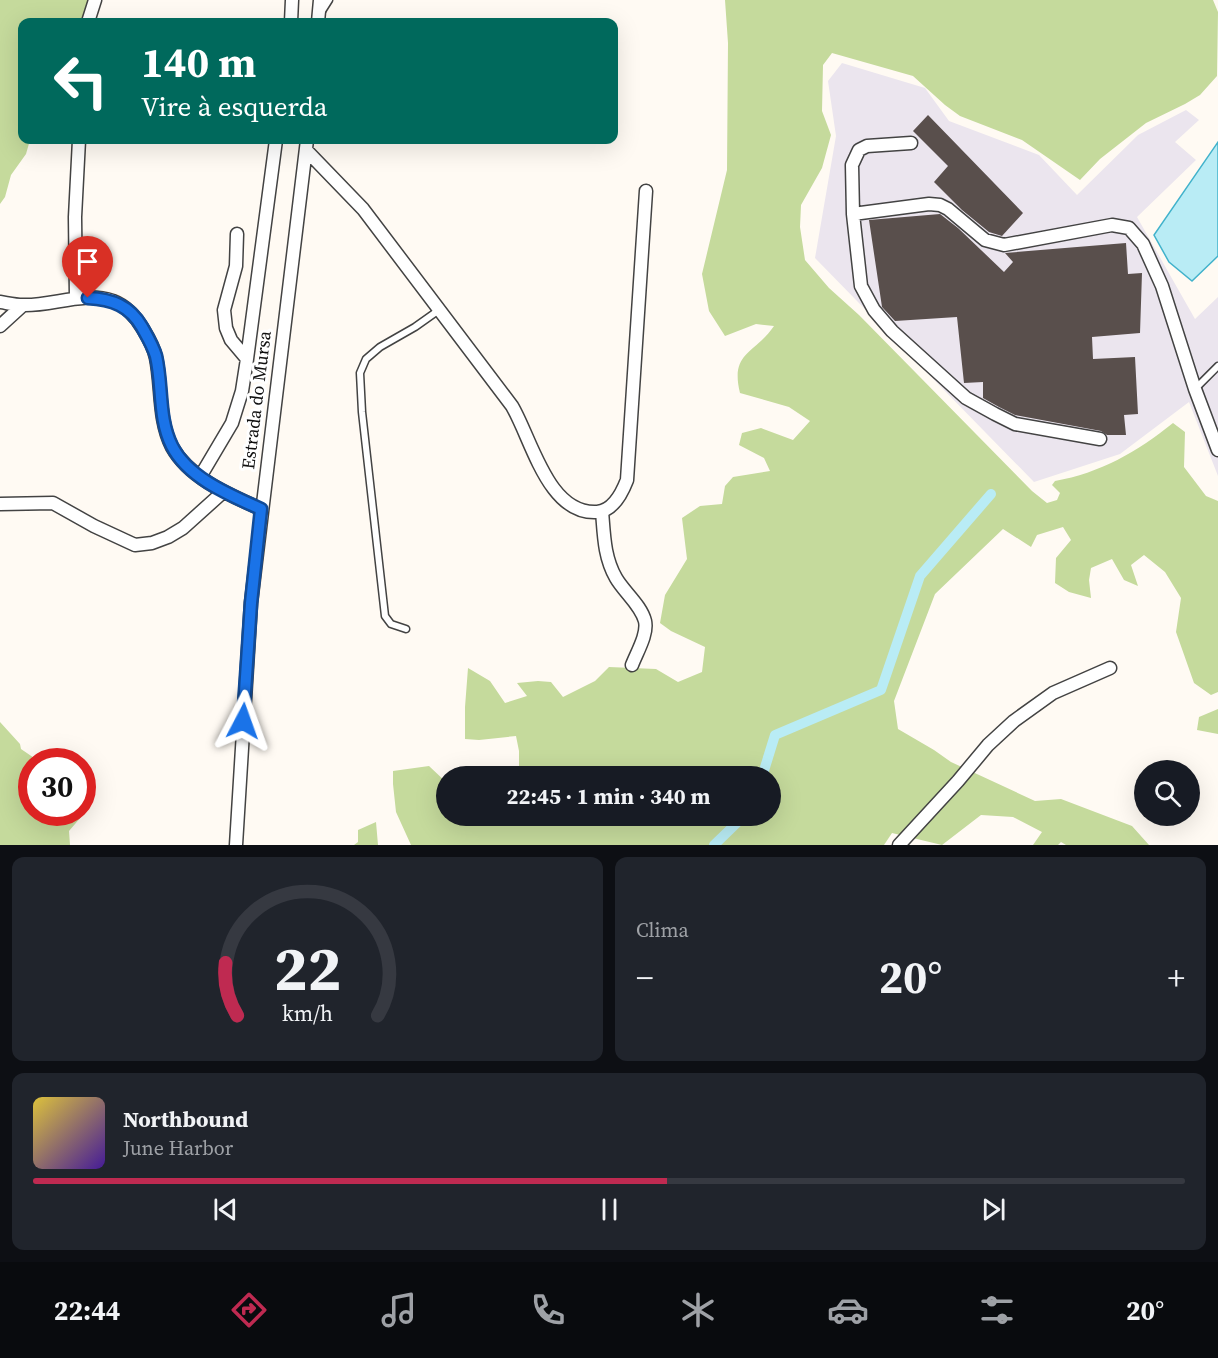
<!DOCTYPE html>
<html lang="pt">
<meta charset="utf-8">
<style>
:root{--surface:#171b24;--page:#20242c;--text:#f1f3f6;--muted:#9ea1a6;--line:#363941;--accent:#bf2a51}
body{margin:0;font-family:"Source Serif 4",serif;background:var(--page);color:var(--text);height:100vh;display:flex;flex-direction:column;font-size:22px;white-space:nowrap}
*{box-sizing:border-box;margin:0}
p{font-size:20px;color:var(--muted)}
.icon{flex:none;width:33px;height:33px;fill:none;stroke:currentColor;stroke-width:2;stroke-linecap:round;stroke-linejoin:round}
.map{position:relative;height:845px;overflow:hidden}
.drawer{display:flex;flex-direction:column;gap:12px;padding:12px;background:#0d0f14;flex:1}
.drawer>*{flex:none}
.banner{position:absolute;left:18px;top:18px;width:600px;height:126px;border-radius:12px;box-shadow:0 6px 24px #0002;background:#00695c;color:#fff;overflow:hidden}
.controls{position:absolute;left:1134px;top:760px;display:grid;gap:12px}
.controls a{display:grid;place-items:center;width:66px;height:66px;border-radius:50%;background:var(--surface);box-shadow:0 6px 24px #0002;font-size:30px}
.speed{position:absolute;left:18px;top:748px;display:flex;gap:12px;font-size:30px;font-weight:700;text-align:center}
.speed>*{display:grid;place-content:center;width:78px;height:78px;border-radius:50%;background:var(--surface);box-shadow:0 6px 24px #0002;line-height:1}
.speed .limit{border:9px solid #d22;background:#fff;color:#111}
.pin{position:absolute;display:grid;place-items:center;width:51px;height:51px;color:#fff;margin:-62px -26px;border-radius:50% 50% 50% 0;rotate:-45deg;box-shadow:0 0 6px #0007}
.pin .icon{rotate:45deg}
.me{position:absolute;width:66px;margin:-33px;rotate:4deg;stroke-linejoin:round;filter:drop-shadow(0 0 4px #0008)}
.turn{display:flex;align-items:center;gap:21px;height:126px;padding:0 24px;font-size:27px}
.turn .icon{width:78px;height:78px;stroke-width:2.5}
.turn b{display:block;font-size:42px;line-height:51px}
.big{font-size:45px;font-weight:700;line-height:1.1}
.drawer .card{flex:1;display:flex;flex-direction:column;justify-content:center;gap:9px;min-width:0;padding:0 21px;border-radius:12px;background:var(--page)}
.drawer .dial{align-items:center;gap:0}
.dial svg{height:156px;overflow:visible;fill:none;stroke:var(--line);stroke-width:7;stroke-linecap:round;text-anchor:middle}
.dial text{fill:var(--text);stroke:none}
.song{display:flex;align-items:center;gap:18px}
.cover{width:72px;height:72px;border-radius:9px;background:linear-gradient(135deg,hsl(50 70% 55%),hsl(260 70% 35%))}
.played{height:6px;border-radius:3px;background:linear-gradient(90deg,var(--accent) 55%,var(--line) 55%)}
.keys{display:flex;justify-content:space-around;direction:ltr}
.heat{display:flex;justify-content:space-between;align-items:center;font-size:33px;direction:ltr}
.drawer .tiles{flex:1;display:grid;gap:12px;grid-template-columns:1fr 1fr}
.card:last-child{grid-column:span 2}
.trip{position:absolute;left:436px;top:766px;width:345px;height:60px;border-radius:30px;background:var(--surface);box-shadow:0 6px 24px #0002;font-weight:700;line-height:60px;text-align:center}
.menu{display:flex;height:96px;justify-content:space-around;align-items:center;background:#090b0e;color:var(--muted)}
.menu .icon{width:42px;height:42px}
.menu .selected{color:var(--accent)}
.menu b{font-size:27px;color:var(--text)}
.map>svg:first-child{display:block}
.industrial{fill:#ebe5ee}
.forest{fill:#c5da9c}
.water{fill:#b9ecf5;stroke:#41b2cb;stroke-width:1.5}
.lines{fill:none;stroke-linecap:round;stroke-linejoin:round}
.canal{stroke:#b9ecf5;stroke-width:10}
.building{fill:#594f4c}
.lane-casing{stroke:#434343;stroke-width:9}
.street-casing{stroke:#434343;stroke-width:15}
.lane{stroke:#fff;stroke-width:6}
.street{stroke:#fff;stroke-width:12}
.route-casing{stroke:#114b97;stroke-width:15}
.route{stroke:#1a73e8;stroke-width:10}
.labels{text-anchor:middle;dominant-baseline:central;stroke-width:6;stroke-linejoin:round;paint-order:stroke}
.street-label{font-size:18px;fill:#101010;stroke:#fff}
</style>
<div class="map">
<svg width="1218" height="845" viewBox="0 0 1218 845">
<rect width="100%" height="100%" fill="#fffaf3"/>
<path class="industrial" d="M842 63 925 88 949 121 1039 155 1077 195 1138 135 1186 110 1199 120 1175 142 1196 160 1137 217 1195 319 1218 297V476L1189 402 1120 454 1034 482 815 258 836 136 828 81Z"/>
<path class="forest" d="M0 0H93L85 22H22V140H30L26 154 11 175 5 197 0 204Z
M725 0H1213L1218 12 1217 76 1200 95 1185 104 1146 123 1100 159 1080 180 1022 140 960 116 945 105 913 76 832 53 823 65 822 111 831 135 822 168 801 205 800 227 805 260 829 288 859 315 1032 491 1047 503 1057 500 1060 493 1052 485 1055 481C1100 473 1137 452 1173 423L1185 432 1184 467 1206 496 1218 501V692L1211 695 1194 683 1176 632 1181 598 1165 572 1144 555 1131 565 1138 586 1124 580 1112 559 1091 568 1089 580 1091 598 1069 592 1055 583 1056 558 1071 540 1063 527 1037 535 1031 547 1003 529 935 594 894 701 898 729 934 750 951 762 1035 801 1061 799 1132 826 1149 845H1066L1061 842 1058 845H1033L1042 832 1013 817 981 815 942 845 892 833 884 845H411L396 812 393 784V771L429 766 447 783V816H771V777H519V751L516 736 479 740 465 739V707L468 668 490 681 505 703 527 696 517 683 538 681 551 682 563 697 595 681 609 667 656 669 678 682 702 672 705 647 671 631 660 623 665 595 687 559 682 518 700 506 722 504 725 486 733 477 770 471 764 458 739 445 742 433 761 428 793 440 810 421 789 407 740 393C730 352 754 355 774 326L756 324 725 336 709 311 702 274 727 170 728 43Z
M1218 709V734L1197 730 1199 717Z
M0 722 20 744 21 749 40 762H32V813H81V817L69 831 70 845H0Z
M376 822 378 845H354L358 842V830Z"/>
<path class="water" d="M1218 142V256L1192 281 1169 262 1154 235Z"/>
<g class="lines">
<path class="canal" d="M762 777 775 735 881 690 920 576 991 494
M714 845 744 816"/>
</g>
<path class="building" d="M928 115 1023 213 1002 236 989 232 962 210 934 182 948 166 913 131Z
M940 214 958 228 1004 272 1013 262 1005 253 1126 243 1128 274 1142 273 1140 333 1092 337 1093 359 1135 357 1138 414 1124 415 1126 435H1107L1101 431 1031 418 1015 415 999 407 983 398V382L964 383 957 317 895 321 882 307 869 220Z"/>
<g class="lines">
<g class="lane-casing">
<path id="lane" d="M322 11 329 0
M1196 388 1218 366
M406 629 391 624 385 616 362 412 360 373 366 359 380 347 415 327 439 310"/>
</g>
<g class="street-casing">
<path id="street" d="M88 22 95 0
M291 22 292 0
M318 22 320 0
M911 143 867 146 859 150 852 165 853 214 929 204 940 205 948 209 985 240 1004 245 1112 225 1129 228 1143 244 1162 286 1195 389 1218 450
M306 150 363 209 512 406C532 440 548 515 597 512 613 511 622 493 627 480L646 191
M853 214 861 286 874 310 892 331 966 398 995 414 1015 424 1100 439
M76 298 75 217 79 140
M0 302C7 303 15 305 23 305 53 306 83 291 113 301 126 306 136 317 143 329 148 337 154 348 156 358 162 387 158 420 172 447 190 479 230 495 261 509
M0 326 23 305
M247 359 276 140
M200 477 232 423 242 391 247 359 231 340 226 328 224 310 236 266 237 234
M0 504 53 503 94 526 135 545 152 543 168 537 183 528 223 492
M602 511C604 535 604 557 616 578 624 592 641 605 645 621 648 634 637 652 632 665
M236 845 251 603 307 140
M899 845 958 781 988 745 1014 721 1053 693 1110 668"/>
</g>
<use href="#lane" class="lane"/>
<use href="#street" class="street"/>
</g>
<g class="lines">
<g class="route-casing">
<path id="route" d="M88 298C112 299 130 306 142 327 147 336 153 346 156 356 163 386 158 418 172 446 188 478 230 495 261 509L251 603 243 721"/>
</g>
<use href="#route" class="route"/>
</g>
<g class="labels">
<g class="street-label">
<text transform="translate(256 400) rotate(-83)">Estrada do Mursa</text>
</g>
</g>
</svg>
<div class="controls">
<a><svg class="icon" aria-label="search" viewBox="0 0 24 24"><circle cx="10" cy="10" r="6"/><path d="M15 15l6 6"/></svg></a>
</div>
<div class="speed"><div class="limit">30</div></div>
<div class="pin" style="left:88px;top:298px;background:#d93025"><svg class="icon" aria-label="arrive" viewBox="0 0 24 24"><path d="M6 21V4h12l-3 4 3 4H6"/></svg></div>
<svg class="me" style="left:243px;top:721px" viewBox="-20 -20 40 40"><path d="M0-17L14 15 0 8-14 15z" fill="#1a73e8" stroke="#fff" stroke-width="4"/></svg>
<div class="trip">22:45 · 1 min · 340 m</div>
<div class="banner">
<div class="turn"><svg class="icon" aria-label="left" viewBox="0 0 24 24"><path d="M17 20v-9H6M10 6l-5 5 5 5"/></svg><div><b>140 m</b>Vire à esquerda</div></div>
</div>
</div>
<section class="drawer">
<div class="tiles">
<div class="card dial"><svg viewBox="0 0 100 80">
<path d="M14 69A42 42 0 1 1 86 69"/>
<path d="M14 69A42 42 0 0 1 8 42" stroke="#bf2a51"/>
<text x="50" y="56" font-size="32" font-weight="700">22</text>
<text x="50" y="72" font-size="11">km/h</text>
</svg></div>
<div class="card"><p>Clima</p>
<div class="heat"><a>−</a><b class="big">20°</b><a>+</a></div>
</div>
<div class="card">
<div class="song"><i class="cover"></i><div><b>Northbound</b><p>June Harbor</p></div></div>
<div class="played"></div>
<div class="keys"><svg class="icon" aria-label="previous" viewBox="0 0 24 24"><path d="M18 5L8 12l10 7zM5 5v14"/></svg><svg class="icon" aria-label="pause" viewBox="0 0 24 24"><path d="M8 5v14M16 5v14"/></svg><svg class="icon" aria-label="next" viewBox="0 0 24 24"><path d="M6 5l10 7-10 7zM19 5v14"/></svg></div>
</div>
</div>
</section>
<nav class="menu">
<b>22:44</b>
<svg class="icon selected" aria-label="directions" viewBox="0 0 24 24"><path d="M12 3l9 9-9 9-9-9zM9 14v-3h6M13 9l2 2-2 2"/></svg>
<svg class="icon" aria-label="music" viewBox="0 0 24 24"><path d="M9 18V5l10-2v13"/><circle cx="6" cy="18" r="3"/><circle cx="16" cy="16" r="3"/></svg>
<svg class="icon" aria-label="phone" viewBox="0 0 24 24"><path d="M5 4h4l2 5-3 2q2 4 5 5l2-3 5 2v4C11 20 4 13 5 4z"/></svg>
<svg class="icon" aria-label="climate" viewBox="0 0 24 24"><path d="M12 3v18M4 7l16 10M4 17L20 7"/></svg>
<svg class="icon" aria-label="car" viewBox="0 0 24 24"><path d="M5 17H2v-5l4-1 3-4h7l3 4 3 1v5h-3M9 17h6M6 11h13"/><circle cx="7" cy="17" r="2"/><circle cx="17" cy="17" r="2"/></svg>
<svg class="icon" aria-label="filters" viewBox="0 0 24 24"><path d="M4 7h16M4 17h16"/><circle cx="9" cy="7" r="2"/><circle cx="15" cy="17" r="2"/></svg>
<b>20°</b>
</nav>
